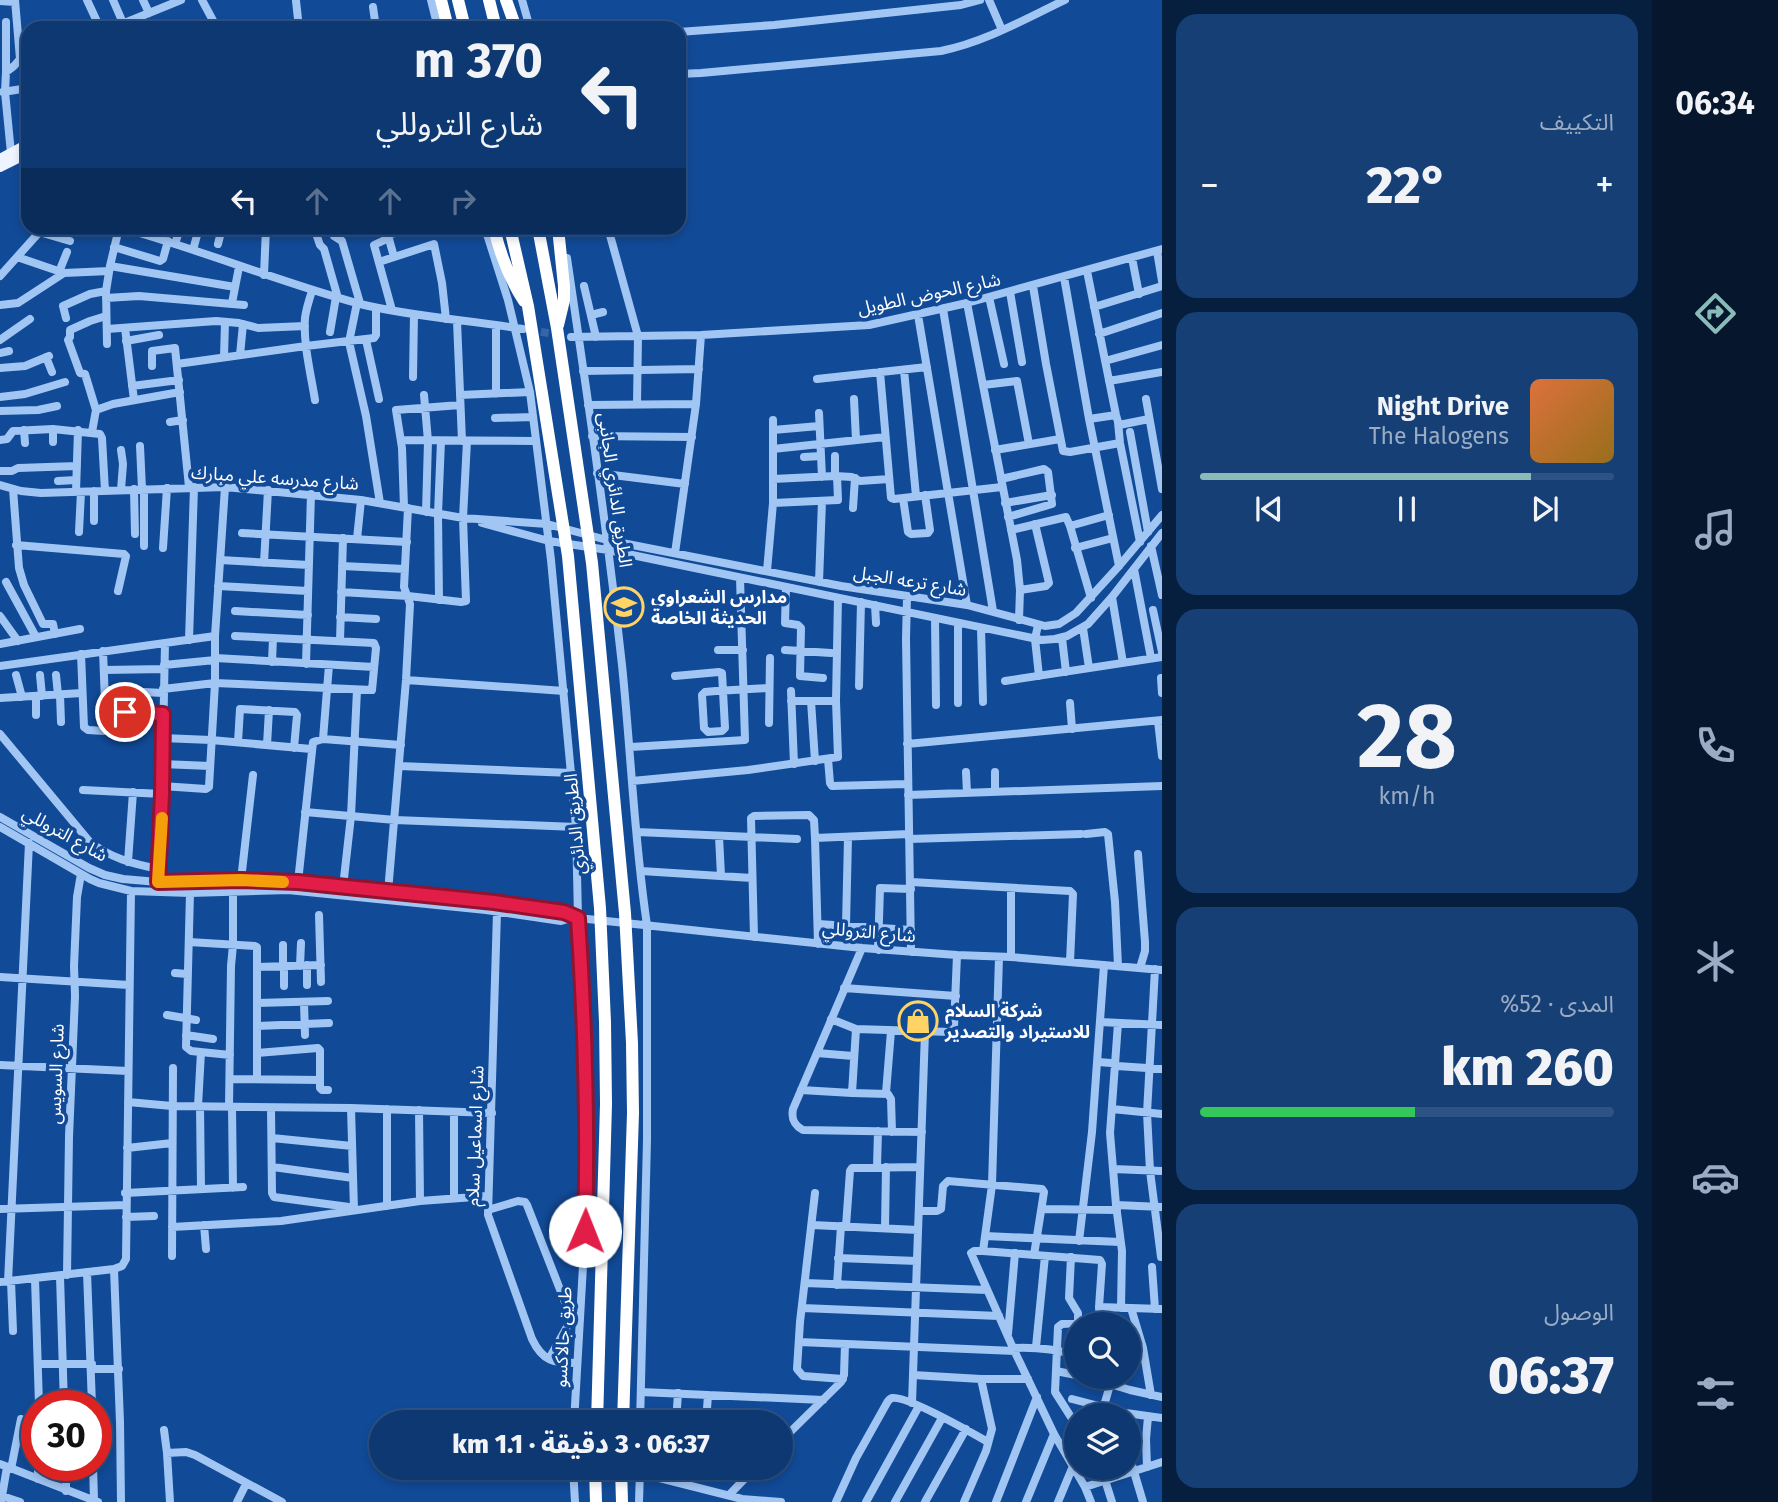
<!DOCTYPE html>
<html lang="ar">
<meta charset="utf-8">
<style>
:root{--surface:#0d3871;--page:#163f76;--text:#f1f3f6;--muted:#9aacc3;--line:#2d5284;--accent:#8bbbb9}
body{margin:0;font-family:"Fira Sans","Noto Sans Arabic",sans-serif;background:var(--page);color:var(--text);direction:rtl;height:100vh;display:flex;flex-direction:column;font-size:26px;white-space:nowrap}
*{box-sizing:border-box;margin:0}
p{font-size:23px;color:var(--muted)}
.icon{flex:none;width:38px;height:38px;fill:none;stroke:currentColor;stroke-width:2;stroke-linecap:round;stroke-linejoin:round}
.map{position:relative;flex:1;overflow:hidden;direction:ltr}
.panel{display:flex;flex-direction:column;gap:14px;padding:14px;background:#071f3e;width:490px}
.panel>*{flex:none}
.top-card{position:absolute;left:21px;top:21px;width:665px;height:214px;border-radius:21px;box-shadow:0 4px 10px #0003,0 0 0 2px var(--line);direction:rtl;background:#0d3871;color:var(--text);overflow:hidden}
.tools{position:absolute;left:1064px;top:1312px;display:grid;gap:14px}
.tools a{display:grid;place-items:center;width:77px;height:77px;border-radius:50%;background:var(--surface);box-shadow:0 4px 10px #0003,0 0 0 2px var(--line);font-size:35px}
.speed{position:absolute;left:21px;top:1390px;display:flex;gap:14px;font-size:35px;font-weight:700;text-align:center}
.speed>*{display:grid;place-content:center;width:91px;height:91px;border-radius:50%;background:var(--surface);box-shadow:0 4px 10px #0003,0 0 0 2px var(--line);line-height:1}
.speed .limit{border:10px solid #d22;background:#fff;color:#111}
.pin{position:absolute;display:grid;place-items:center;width:60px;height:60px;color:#fff;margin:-30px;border:4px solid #fff;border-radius:50%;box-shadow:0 2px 7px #0007}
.me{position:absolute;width:77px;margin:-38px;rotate:1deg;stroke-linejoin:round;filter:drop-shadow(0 0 5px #0008)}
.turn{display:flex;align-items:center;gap:24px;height:147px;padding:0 28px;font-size:32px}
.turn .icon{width:91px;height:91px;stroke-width:2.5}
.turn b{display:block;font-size:49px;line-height:60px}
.lanes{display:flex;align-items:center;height:66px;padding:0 28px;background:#0003;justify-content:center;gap:35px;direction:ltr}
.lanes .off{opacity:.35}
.big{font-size:52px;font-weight:800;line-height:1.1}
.panel .card{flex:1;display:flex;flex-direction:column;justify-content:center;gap:10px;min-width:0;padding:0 24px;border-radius:21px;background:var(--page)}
.panel .dial{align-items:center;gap:0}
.dial b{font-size:91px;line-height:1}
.song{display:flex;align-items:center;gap:21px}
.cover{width:84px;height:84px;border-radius:10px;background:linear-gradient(135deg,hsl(20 70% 55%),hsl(40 70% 35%))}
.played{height:7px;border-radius:4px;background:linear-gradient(90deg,var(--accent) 80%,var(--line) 80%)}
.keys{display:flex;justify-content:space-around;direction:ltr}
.heat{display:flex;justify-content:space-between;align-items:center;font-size:38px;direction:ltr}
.charge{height:10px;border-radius:5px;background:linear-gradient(90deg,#34c759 52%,var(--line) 0)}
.trip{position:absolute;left:369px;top:1410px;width:424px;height:70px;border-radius:35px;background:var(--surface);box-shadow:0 4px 10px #0003,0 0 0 2px var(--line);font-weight:800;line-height:70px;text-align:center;direction:rtl}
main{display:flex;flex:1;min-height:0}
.menu{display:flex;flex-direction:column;width:126px;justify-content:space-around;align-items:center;background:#05162d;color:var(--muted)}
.menu .icon{width:49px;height:49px}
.menu .on{color:var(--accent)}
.menu b{font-size:32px;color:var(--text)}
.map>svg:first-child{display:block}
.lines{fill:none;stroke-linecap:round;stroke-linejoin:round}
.minor-tunnel{stroke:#3565a7;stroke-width:8;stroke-dasharray:8 4;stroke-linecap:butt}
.minor{stroke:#a1c6f4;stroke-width:8}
.major{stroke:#eef4ff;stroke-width:10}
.highway{stroke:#fff;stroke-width:12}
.route-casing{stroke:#92132f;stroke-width:18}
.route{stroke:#e11d48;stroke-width:12}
.slow{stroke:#f59e0b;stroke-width:12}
.labels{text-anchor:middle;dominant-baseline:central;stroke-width:7;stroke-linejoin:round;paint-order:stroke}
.street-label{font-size:18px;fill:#fff;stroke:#114a97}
.poi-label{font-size:18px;font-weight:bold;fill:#fff;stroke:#114a97;text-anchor:start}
</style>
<main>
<nav class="menu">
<b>06:34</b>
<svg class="icon on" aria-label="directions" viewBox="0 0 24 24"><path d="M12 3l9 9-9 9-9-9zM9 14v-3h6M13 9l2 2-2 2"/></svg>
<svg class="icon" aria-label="music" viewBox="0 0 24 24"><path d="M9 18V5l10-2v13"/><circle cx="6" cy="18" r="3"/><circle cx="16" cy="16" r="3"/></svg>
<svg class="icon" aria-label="phone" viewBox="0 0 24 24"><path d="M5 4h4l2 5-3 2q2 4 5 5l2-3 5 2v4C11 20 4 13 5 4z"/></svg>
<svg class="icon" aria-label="climate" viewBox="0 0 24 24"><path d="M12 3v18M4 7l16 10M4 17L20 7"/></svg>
<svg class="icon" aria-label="car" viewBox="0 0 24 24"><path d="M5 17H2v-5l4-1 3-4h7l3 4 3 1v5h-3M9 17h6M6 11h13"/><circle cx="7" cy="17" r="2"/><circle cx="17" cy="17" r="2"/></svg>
<svg class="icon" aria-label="filters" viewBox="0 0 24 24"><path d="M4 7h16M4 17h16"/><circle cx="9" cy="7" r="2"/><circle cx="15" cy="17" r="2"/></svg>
</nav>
<section class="panel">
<div class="card"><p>التكييف</p>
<div class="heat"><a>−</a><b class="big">22°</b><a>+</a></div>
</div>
<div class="card">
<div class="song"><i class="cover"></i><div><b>Night Drive</b><p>The Halogens</p></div></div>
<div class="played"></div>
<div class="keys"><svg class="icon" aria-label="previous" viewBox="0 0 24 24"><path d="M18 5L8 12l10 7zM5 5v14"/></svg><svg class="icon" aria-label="pause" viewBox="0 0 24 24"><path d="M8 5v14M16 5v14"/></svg><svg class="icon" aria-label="next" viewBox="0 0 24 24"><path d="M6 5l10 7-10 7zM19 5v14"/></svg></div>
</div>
<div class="card dial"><b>28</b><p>km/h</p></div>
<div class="card"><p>المدى · 52%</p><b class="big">260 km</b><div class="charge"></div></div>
<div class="card"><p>الوصول</p><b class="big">06:37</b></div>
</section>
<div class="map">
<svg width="1162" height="1502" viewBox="0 0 1162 1502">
<rect width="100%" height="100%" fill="#114a97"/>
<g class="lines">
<path class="minor-tunnel" d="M529 330 561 335"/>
<path class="minor" d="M87 0 100 28
M113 0 123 23
M143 0 149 13
M202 0 217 28
M431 0 438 28
M522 0 530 28
M989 0 1002 30
M0 1 15 2
M296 1 299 28
M373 7 376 28
M6 22V72
M112 28 181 0
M679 32 774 25 961 5 980 0
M679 74 701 73 941 51C985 42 1025 19 1065 0
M3 92 28 88
M11 153 5 92 6 72 14 66 20 59 15 0
M122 228C202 250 279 282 360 304 413 317 469 320 523 329
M314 228 320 245 324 249 338 298
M331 228 334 236 342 241 360 303
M386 228 394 257
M485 228 508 300 530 392 551 560 576 827 578 918 583 995 587 1139 585 1231 574 1423
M608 228 638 336 637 404
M39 232 70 241
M388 235 414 228
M158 238 161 228
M389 238 374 245 392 310
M175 244 180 228
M218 244 222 228
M114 247 160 261 163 259 168 241
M193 250 199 228
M1157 251 1162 281
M17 257 64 273 109 271
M567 258C587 393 607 529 622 665 631 752 634 839 647 925V1140L640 1423
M1132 258 1139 294
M379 262 434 244 442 283 446 319
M110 266 235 287
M1087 271 1116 415 1118 422 1120 443 1140 542
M59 272 67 252
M264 275 266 228
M0 276 43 228
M1064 277 1089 419 1119 566
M584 286 596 337
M1033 286 1046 364 1063 451 1070 452 1120 443
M312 291C309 300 306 309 305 318 303 343 311 375 315 400
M1010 292 1022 362
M989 297 1004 364
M106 298 139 296 244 305
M232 303 239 267
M357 303 349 342 366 416 380 503
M967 303 1017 560 1020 590 1019 620
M0 305 18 303 64 273
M1094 307 1162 286
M943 309 993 611
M591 315 603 312
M918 315 967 605
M66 318 63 306 90 294 106 291
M457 321 462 441
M496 326V394
M125 328 134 400
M107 329 216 321 239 323 258 328 305 326
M330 332 336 297
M1099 334 1162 313
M571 337 701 335 869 325 967 303 1162 249
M0 340 30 319
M366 340 379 399
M126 341 159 335
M107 344 106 291 110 266 119 228
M0 353 9 351
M240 355 243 324
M46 357 52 372
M224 357 225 322
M1105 361 1162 345
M177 364 306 346 374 338 376 335V308
M152 366V351L175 348 189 487
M0 368 25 366 49 356
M904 370 916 496
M583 371 699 369
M880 372 891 498 894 499 1002 487
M413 377 414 314
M817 379 927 367
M1109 381 1162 372
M983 385 1017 381 1029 444
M132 386 179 380
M424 395 428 441 426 512
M460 395 530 392
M0 397 25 394 65 382
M854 399 856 440
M1146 399 1162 489
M588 405 696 404
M96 410 113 404 180 392
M0 411 38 410 57 406
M819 413 822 477
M495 418 533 417
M1089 419 1116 415
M170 422 183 420
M1119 425 1149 419
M53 429V442
M24 430 25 443
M773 430 819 426
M92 432 96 410 85 374 80 373 68 340 70 337V330L90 321 106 316
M1130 432 1148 532
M592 436 692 437
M0 440 7 439 13 431 53 429 100 434 102 438 105 491
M401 440 535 441
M140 446 142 489
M773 449 885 437
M995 450 1060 439
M835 456V476
M804 457 821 456
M0 471H12L18 468 77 466
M597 473 685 484
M773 479 835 476 852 477 860 481 889 479
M1001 479 1044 469 1048 472 1052 504 1008 517
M58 481 76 480
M0 485 21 491 41 493 225 487 361 500 463 518 547 524 607 540 841 586 967 605 1045 626 1059 624 1076 613 1119 566 1162 515
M13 489 19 568 24 585 43 624H53L55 634
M134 489 135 534
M121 490 123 464 121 450
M76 492 78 430
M903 498 908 532 911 534 928 533 930 530 925 495
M773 503 838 500 837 476
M1005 503 1052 495
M404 507 402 448 396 410 460 405
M853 508 855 478
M94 521V491
M482 523 549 541 608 550 1042 640 1055 639 1067 636 1088 624 1112 597 1162 533
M1070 526 1091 598
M1011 530 1066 517 1070 526 1109 515
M79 532 81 492
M242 533 407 542
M357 539 361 500
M16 545 124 554 126 556 118 591
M144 546V489
M1151 546 1162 595
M163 548 167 488
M1075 548 1113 538
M675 553 696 404 701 335
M220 560 309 565
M264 563 268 490
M342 566 405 569
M1134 569 1151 658
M767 571 773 503V420
M6 582 36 637
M819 582 822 501
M218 586 308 591
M786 588 785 623 798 625 801 628 800 676 823 678
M1020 590 1046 586 1049 583 1035 524
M341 592 408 596 461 602 466 601 463 518 467 441
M907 597 906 639 911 952
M1112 597 1123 663
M439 600 438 514 441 441
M875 605 876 623
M1153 610 1162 652
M235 611 308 615
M0 616 18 641
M340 617 376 619
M935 618 936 705
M958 623V703
M1038 625 1035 639 1039 676
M981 628 983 702
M1083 628 1089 668
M1062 638 1066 672
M189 640 194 487
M340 641 343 538
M0 644 80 629
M718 650H743
M785 650 831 653
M81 654 84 727 88 730 104 731 106 728 103 651
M215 658 374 667
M272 662 273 638
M306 664 311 494
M164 665 215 660
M0 666 215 636
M104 670 164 669
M16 675 22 697
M40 675 42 696
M56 675 58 695
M675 676 719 672 722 673 725 728 722 731 708 732 704 728 702 695 705 692C726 690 748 689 769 688
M1161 678 1162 693
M406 680 564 691
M1005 681 1162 657
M859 686 861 602
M163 689 215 683 372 690 376 648 374 643 235 636
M105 690 163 693
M791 691 794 764
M60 695 61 722
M36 696V715
M0 698 82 693
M791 701H836
M811 701 815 761
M1070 703 1072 729
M105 711 163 714
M1158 721 1162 756
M769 723 770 658
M0 734 89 841C110 858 133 864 159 869
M162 738 211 740 311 749
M323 739 329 665
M238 742 240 709 295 712 297 715 294 748
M907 744 1162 720
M267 745 269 710
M631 747 745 740 740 578
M828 759 830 783 832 786 908 784
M162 764 210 766
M399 766 572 773
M966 772 967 793
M995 772V792
M632 781 748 770 838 757 836 701 838 598
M162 786 206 789 209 787 215 683V636L225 487
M83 790 162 794
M908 795 1162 786
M305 812 395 820 576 827
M0 817 89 868 105 875 123 879 158 882 241 880 298 882 487 901 564 912 578 918 862 948 957 955 1011 957 1162 970
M0 827 90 879 99 883 131 891 190 893 288 890 486 910 561 921 575 917
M637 832 797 839
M1086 834 1105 832 1108 834 1115 902 1118 966
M719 836 721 876
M815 838 909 834
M909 839 1081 834
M1138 854 1145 942V951L1140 968
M128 862 133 792
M641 871 752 878
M241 880 253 775
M158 882 162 794 165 643
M298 882 313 742 323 739 401 745
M911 882 1070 891 1073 894 1070 962
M343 887 351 816 357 690
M388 892 406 680 410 604 404 587 408 508
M190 893 186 1047 191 1051 230 1055
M497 912 488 1215 532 1339C543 1362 554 1363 577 1363
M319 915 321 982
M818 924 911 930
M846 925 848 838
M754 937 751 818 754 816 809 815 814 820 815 838 818 944
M189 942 255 946 257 947V1079
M283 945V966
M862 948 793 1109C791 1119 794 1125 803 1130L922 1132
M878 950 880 888 911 889
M1011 957V889
M284 966V986
M300 966 301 943
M257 967 321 965
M1155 969 1147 1113 1150 1171 1161 1257
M175 973 187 974
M0 977 129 985
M307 985V965
M844 988 956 996
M304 1002 305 1035
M257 1003 328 1001
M167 1015 196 1020
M831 1019 856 1029 951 1032 954 1027 957 955
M1100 1022 1162 1025
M1118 1023 1110 1133 1116 1205 1122 1251 1121 1308
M257 1026 329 1023
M856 1029 852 1093 888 1094 891 1099 892 1132
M186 1035 213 1039
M257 1053 318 1048 320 1050V1088L322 1090H328
M817 1053 853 1056
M1098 1062 1111 1063 1117 1066 1162 1069
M0 1065 128 1071
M230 1079 320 1080
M801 1090 852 1093
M886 1093 891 1031
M128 1102 172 1106 351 1108 492 1113
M198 1106 201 1052
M200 1106 201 1189
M229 1107 231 966 233 945V891
M232 1107 233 1188
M271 1108 272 1193 274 1197 349 1207
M351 1108 354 1210
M1112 1109 1162 1114
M419 1110 420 1201
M272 1138 352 1146
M127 1148 172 1143
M273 1167 353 1178
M877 1167 878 1131
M1113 1169 1162 1171
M125 1193 243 1187
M815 1193 800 1322 797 1369 803 1376 843 1379
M454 1198V1112
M1116 1205 1162 1207
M387 1206V1109
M0 1209 126 1205
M1042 1209 1117 1210
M488 1210 518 1201 525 1202 527 1205 570 1315 568 1325 549 1359
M919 1211H937L941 1209 943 1186 948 1181 1042 1189 1044 1192 1034 1255
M126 1217 154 1216
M204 1225 206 1249
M812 1225 918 1230
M846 1226 850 1171 852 1168 920 1167
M172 1227 281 1221 420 1201 488 1196
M885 1228 886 1167
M985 1236 1120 1242
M1079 1241 1092 1132 1104 965
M983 1251 992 1185 999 957
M172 1256 173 1068
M1071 1257 1069 1298 1078 1313V1323
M838 1258 917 1261
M1152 1267 1155 1309
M114 1269 120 1422 121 1502
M87 1272 92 1405
M67 1275 69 1137 75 996 74 966 77 897 81 874
M60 1276 64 1405
M35 1279 39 1405
M11 1281 13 1331
M0 1282 114 1269 122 1266 126 1259 131 891
M8 1282 29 843
M805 1283 987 1290
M837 1285 841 1226
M1099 1307 1162 1309
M802 1308 999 1316
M1131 1308 1143 1348 1151 1395
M1008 1334 1015 1253
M799 1342 1015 1351
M1036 1347 1045 1256
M1013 1348C1035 1347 1055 1349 1076 1355
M1129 1348H1143
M38 1364H92
M92 1369H119
M1056 1371 1076 1375
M913 1375 981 1379H1028
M1087 1377 1130 1390 1162 1397
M641 1392 823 1400
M1072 1399 1126 1413 1162 1418
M912 1403 925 1032
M1101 1416 1110 1385
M676 1423 678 1393
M706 1423 708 1395
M1076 1425 1055 1392 1058 1327 1062 1324 1100 1322
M164 1430 167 1453 170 1502
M780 1442 841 1382 844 1375 845 1344
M167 1453 186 1452 195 1455 282 1502
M1129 1455 1143 1502
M0 1464 98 1502
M66 1465V1491
M93 1465 94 1500
M1147 1467 1146 1439 1148 1417
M573 1468 575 1502
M620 1468 742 1499 781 1502
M11 1469 21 1419
M38 1479V1465
M1105 1480 1112 1502
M1085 1487 1162 1462
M729 1495 755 1468
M2 1496 20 1502
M1 1502 7 1467
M237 1502 246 1484
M639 1502 640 1470
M836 1502 856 1458 888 1401C889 1400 891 1398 892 1398 906 1395 974 1434 988 1442
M866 1502 919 1406
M895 1502 942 1418
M925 1502 966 1429
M964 1502 986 1451 992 1429 981 1379
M996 1502 1037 1397
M1026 1502 1054 1434
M1058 1502 1073 1466
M1091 1502 1085 1487 1054 1434 1013 1348 971 1253 974 1251H983L1100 1260 1102 1264 1099 1307 1100 1325"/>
<path class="major" d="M0 159 28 144
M0 167 28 153"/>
<path class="highway" d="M441 0 448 28
M458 0 465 28
M489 0 496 28
M506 0 516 28
M494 228C500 254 509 278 524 301
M510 228 528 306 568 556 600 908 605 1022 606 1104 597 1423
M538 228 557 328 592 563 625 913 632 1043 633 1113 623 1423
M558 228 564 286V300L558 325
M595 1468 596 1502
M621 1468 622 1502"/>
</g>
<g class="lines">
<g class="route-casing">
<path id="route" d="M125 712 163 714 162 794 158 882 241 880 298 882 494 902 564 912 578 918C585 1022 588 1126 585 1231"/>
</g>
<use href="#route" class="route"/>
<path class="slow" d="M162 818 158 882 241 880 283 882"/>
</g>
<defs>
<g id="school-ring" transform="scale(2.0125)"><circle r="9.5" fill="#114a97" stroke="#ffd464" stroke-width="1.5"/><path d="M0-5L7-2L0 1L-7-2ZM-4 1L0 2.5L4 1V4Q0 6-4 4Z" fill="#ffd464"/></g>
<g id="shop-ring" transform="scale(2.0125)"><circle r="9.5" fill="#114a97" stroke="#ffd464" stroke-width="1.5"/><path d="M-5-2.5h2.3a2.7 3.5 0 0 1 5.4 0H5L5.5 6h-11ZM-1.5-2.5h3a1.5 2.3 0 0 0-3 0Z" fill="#ffd464"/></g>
</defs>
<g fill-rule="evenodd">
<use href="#school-ring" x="624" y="607"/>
<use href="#shop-ring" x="918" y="1021"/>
</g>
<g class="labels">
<g class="street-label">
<text transform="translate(929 294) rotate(-12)">شارع الحوض الطويل</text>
<text transform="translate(275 478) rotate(4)">شارع مدرسه علي مبارك</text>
<text transform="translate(615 490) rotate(82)">الطريق الدائري الجانبى</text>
<text transform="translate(910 581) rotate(9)">شارع ترعه الجبل</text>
<text transform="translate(575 824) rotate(-95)">الطريق الدائري</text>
<text transform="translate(65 834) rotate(29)">شارع التروللي</text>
<text transform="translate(869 932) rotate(5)">شارع التروللي</text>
<text transform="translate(56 1074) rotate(-88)">شارع السويس</text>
<text transform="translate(475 1136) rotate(-88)">شارع اسماعيل سلام</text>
<text transform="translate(563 1337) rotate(-87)">طريق جالاكسو</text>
</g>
<g class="poi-label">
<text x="651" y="597">مدارس الشعراوي<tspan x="651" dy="21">الحديثة الخاصة</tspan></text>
<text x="945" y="1011">شركة السلام<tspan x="945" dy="21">للاستيراد والتصدير</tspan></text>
</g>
</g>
</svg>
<div class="tools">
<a><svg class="icon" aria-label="search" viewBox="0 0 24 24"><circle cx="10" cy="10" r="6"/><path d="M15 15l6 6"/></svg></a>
<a><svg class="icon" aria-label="layers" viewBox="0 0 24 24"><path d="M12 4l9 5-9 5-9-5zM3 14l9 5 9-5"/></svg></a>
</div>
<div class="speed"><div class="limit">30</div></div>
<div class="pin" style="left:125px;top:712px;background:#d93025"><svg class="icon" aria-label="arrive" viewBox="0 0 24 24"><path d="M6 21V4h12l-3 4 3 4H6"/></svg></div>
<svg class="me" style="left:585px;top:1231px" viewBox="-20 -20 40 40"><circle r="19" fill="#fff"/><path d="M0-13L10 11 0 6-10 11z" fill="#e11d48"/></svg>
<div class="trip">06:37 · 3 دقيقة · 1.1 km</div>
<div class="top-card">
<div class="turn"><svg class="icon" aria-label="left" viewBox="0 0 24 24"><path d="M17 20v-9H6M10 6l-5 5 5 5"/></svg><div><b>370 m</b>شارع التروللي</div></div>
<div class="lanes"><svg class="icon" aria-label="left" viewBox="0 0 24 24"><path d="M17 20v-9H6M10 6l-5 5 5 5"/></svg><svg class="icon off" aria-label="ahead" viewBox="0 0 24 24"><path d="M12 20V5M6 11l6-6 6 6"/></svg><svg class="icon off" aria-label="ahead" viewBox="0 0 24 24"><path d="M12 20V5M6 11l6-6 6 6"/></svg><svg class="icon off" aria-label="right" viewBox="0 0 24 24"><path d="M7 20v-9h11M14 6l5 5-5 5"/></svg></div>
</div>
</div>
</main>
